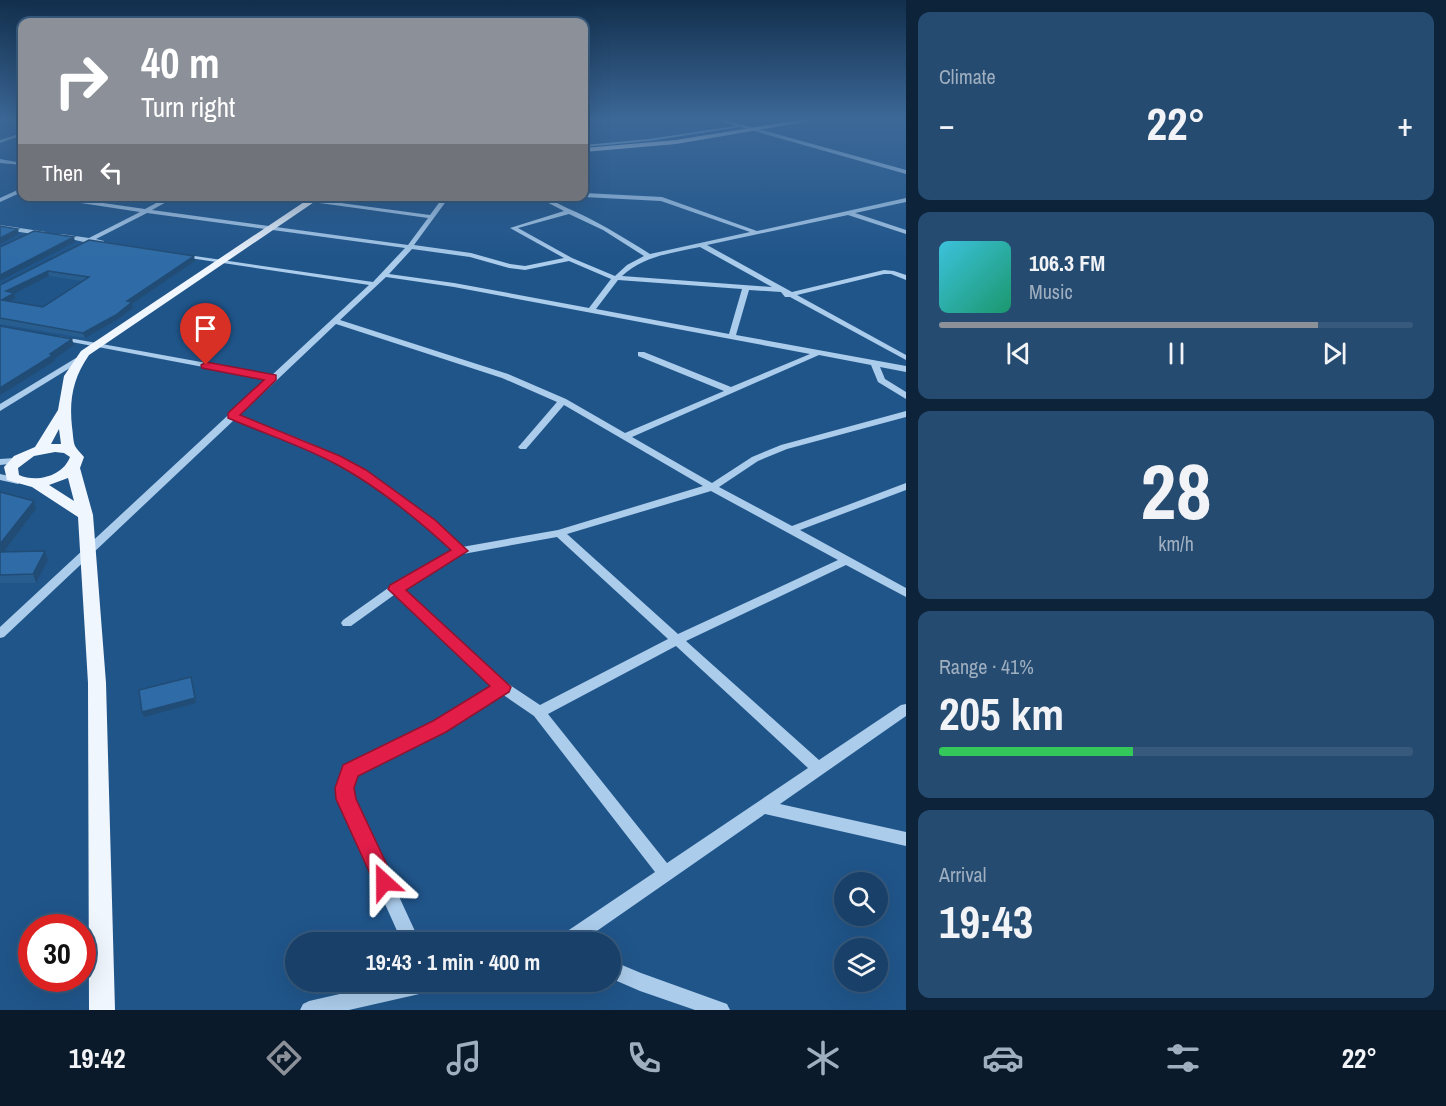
<!DOCTYPE html>
<meta charset="utf-8">
<style>
:root{--surface:#184068;--page:#254b71;--text:#f1f3f6;--muted:#9fafc0;--line:#36597c;--accent:#8c9099}
body{margin:0;font-family:"Archivo Narrow",sans-serif;background:var(--page);color:var(--text);height:100vh;display:flex;flex-direction:column;font-size:22px;white-space:nowrap}
*{box-sizing:border-box;margin:0}
p{font-size:20px;color:var(--muted)}
.icon{flex:none;width:33px;height:33px;fill:none;stroke:currentColor;stroke-width:2;stroke-linecap:round;stroke-linejoin:round}
.map{position:relative;flex:1;overflow:hidden}
.sheet{display:flex;flex-direction:column;gap:12px;padding:12px;background:#0d2339;width:540px}
.sheet>*{flex:none}
.banner{position:absolute;left:18px;top:18px;width:570px;height:183px;border-radius:12px;box-shadow:0 6px 24px #0002,0 0 0 2px var(--line);background:#8c9099;color:#fff;overflow:hidden}
.fabs{position:absolute;left:834px;top:872px;display:grid;gap:12px}
.fabs a{display:grid;place-items:center;width:54px;height:54px;border-radius:50%;background:var(--surface);box-shadow:0 6px 24px #0002,0 0 0 2px var(--line);font-size:30px}
.speed{position:absolute;left:18px;top:914px;display:flex;gap:12px;font-size:30px;font-weight:700;text-align:center}
.speed>*{display:grid;place-content:center;width:78px;height:78px;border-radius:50%;background:var(--surface);box-shadow:0 6px 24px #0002,0 0 0 2px var(--line);line-height:1}
.speed .limit{border:9px solid #d22;background:#fff;color:#111}
.pin{position:absolute;display:grid;place-items:center;width:51px;height:51px;color:#fff;margin:-62px -26px;border-radius:50% 50% 50% 0;rotate:-45deg;box-shadow:0 0 6px #0007}
.pin .icon{rotate:45deg}
.me{position:absolute;width:66px;margin:-33px;rotate:336deg;stroke-linejoin:round;filter:drop-shadow(0 0 4px #0008)}
.turn{display:flex;align-items:center;gap:21px;height:126px;padding:0 24px;font-size:27px}
.turn .icon{width:78px;height:78px;stroke-width:2.5}
.turn b{display:block;font-size:42px;line-height:51px}
.then{display:flex;align-items:center;height:57px;padding:0 24px;background:#0003;gap:12px;font-size:22px}
.big{font-size:45px;font-weight:700;line-height:1.1}
.sheet .widget{flex:1;display:flex;flex-direction:column;justify-content:center;gap:9px;min-width:0;padding:0 21px;border-radius:12px;background:var(--page)}
.sheet .dial{align-items:center;gap:0}
.dial b{font-size:78px;line-height:1}
.song{display:flex;align-items:center;gap:18px}
.cover{width:72px;height:72px;border-radius:9px;background:linear-gradient(135deg,hsl(190 70% 55%),hsl(160 70% 35%))}
.played{height:6px;border-radius:3px;background:linear-gradient(90deg,var(--accent) 80%,var(--line) 80%)}
.keys{display:flex;justify-content:space-around;direction:ltr}
.heat{display:flex;justify-content:space-between;align-items:center;font-size:33px;direction:ltr}
.charge{height:9px;border-radius:4px;background:linear-gradient(90deg,#34c759 41%,var(--line) 0)}
.trip{position:absolute;left:285px;top:932px;width:336px;height:60px;border-radius:30px;background:var(--surface);box-shadow:0 6px 24px #0002,0 0 0 2px var(--line);font-weight:700;line-height:60px;text-align:center}
.tabs{display:flex;height:96px;justify-content:space-around;align-items:center;background:#0a1a2a;color:var(--muted)}
.tabs .icon{width:42px;height:42px}
.tabs .selected{color:var(--accent)}
.tabs b{font-size:27px;color:var(--text)}
main{display:flex;flex:1;min-height:0}
.map>svg:first-child{display:block}
.lines{fill:none;stroke-linecap:round;stroke-linejoin:round}
.minor{fill:#abcceb;fill-rule:evenodd}
.major{fill:#f0f6fe;fill-rule:evenodd}
.wall{fill:#285d90;fill-rule:evenodd}
.shaded-wall{fill:#214c75}
.building{fill:#2f6ca7;stroke:#214c75;stroke-width:1.5;fill-rule:evenodd}
.route{fill:#e11d48;stroke:#92132f;stroke-width:1.5}
</style>
<main>
<div class="map">
<svg width="906" height="1010" viewBox="0 0 906 1010">
<rect width="100%" height="100%" fill="#20558a"/>
<g class="lines">
<path class="minor" d="M586 119H595L584 122V120Z
M714 119H722L906 170V174L740 127 649 141 584 147V145L649 139 736 126Z
M22 133V135L0 143V140Z
M0 159 22 163V165L0 163Z
M22 188V192L0 202V198Z
M584 193 662 197 757 231 906 198V202L855 213 906 230V234L848 215 707 245 792 292 884 270 894 271 906 275V280L891 274H884L797 295 906 355V360L790 297H785L781 292 749 290 736 335 906 366V372L880 367 885 379 906 392V399L878 382 871 365 819 355 632 437 712 483 752 457 781 445 906 411V417L787 449 758 461 719 487 792 526 906 483V490L800 530 906 588V597L846 565 686 641 819 760 901 705 906 704V716L780 804 906 832V846L765 814 581 942H557L560 936 655 872 534 716 502 694 445 730 361 770 353 779 354 799 420 942H402L338 799 339 777 351 762 435 722 493 686 394 595 351 626H343L341 623 343 620 391 586 453 550C419 519 384 489 344 467 309 447 271 434 234 420L4 637 0 638V627L267 379 61 340 57 338 58 336 272 375 369 285 183 257 181 256V254L373 282 405 248 147 213 96 239 104 241V243H88L58 236 61 234 89 238 140 212 35 196H54L145 209 169 196H177L152 210 408 245 428 218 269 196H289L430 215 444 196H450L414 245 471 253 510 264 525 266 564 258 510 228 564 211 535 196C547 196 556 203 567 208 594 219 623 237 650 254L750 232 661 201 584 197ZM569 214 603 230 644 256 627 265 615 276 572 258 518 228ZM700 247 772 287 622 276C644 256 671 253 700 247ZM412 249 470 257 509 268 525 270 569 261 611 279 589 308 454 283 389 274ZM386 277 454 287 810 354 731 387 644 352H638V356L724 391 625 433 566 399 508 374 340 320ZM618 280 742 289 729 334 596 309ZM336 324 502 378 557 402 520 445 518 447 520 449H526L564 405 703 486 558 530 462 547C427 515 391 484 349 462 314 443 276 430 239 416ZM711 491 838 560 678 634 567 534ZM557 537 668 639 540 705 507 683 403 590 463 554ZM676 646 808 768 667 863 548 714Z
M0 225 46 232 49 234 46 236 0 229Z
M76 358H82L83 360 0 411V404Z
M15 458 20 461 18 463 0 465V459Z
M0 474 22 479 23 481 18 484 0 480Z
M610 960 641 973 727 1004 730 1010H695L640 991 610 978Z
M397 981H446L443 987 437 990 349 1010H300L303 1004 309 1001Z"/>
<path class="major" d="M806 119H822L676 144 584 152V148L676 140Z
M313 196H323L89 355C73 378 69 400 72 427 73 433 73 441 75 446 77 450 81 453 84 457L80 468 93 515 106 683 115 1010H89L88 683 78 517 32 487 7 480 4 467 14 456 35 447 58 410 64 376 81 351ZM59 429 61 444H51ZM55 452 64 453 70 457C63 476 37 483 19 475L18 468 34 456ZM68 478 74 501 49 485Z"/>
</g>
<path class="wall" d="M89 240 195 261 132 304 133 308 117 320 85 338 0 324V285ZM49 276 82 281 43 307 10 301 16 298 14 294Z
M0 492 34 501 36 509 4 552 48 560 36 583H0Z"/>
<path class="shaded-wall" d="M18 229 19 234 0 244V238Z
M74 237 75 242 0 281V275Z
M194 256 195 261 132 304 133 308 117 320 85 338 83 333 127 301Z
M48 271 49 276 14 294 16 298 3 305 2 300 6 291Z
M72 339 74 345 54 359 55 361 0 395V388Z
M34 501 36 509 0 557V544Z
M45 551 48 560 36 583 33 574Z
M191 677 196 703 144 717 142 712Z"/>
<path class="building" d="M0 226 18 229 0 238Z
M34 231 74 237 0 275V247Z
M89 240 194 256 127 301 132 302 116 315 83 333 0 318V285ZM48 271 89 277 43 307 2 300 14 293 6 291Z
M0 326 72 339 50 354 53 355 0 388Z
M0 492 34 501 0 544Z
M45 551 33 574 0 575V552Z
M191 677 195 698 142 712 139 690Z"/>
<linearGradient id="sky" x2="0" y2="1"><stop stop-color="#122f4c"/><stop offset="0.46" stop-color="#3c6898"/><stop offset="1" stop-color="#3c6898" stop-opacity="0"/></linearGradient>
<rect width="906" height="261" fill="url(#sky)"/>
<path class="route" d="M206 362 276 375V380L240 415 340 456 366 470 435 520 468 551 406 590 511 687 509 692 446 732 358 776 354 788 356 799 395 882 392 889 384 892 377 889 336 799 335 788 343 765 433 721 490 686 388 589 390 585 451 550C415 517 376 485 334 463 300 445 263 433 228 418V413L264 380 202 368 201 365Z"/>
</svg>
<div class="fabs">
<a><svg class="icon" aria-label="search" viewBox="0 0 24 24"><circle cx="10" cy="10" r="6"/><path d="M15 15l6 6"/></svg></a>
<a><svg class="icon" aria-label="layers" viewBox="0 0 24 24"><path d="M12 4l9 5-9 5-9-5zM3 14l9 5 9-5"/></svg></a>
</div>
<div class="speed"><div class="limit">30</div></div>
<div class="pin" style="left:206px;top:365px;background:#d93025"><svg class="icon" aria-label="arrive" viewBox="0 0 24 24"><path d="M6 21V4h12l-3 4 3 4H6"/></svg></div>
<svg class="me" style="left:384px;top:882px" viewBox="-20 -20 40 40"><path d="M0-17L14 15 0 8-14 15z" fill="#e11d48" stroke="#fff" stroke-width="4"/></svg>
<div class="trip">19:43 · 1 min · 400 m</div>
<div class="banner">
<div class="turn"><svg class="icon" aria-label="right" viewBox="0 0 24 24"><path d="M7 20v-9h11M14 6l5 5-5 5"/></svg><div><b>40 m</b>Turn right</div></div>
<div class="then">Then<svg class="icon" aria-label="left" viewBox="0 0 24 24"><path d="M17 20v-9H6M10 6l-5 5 5 5"/></svg></div>
</div>
</div>
<section class="sheet">
<div class="widget"><p>Climate</p>
<div class="heat"><a>−</a><b class="big">22°</b><a>+</a></div>
</div>
<div class="widget">
<div class="song"><i class="cover"></i><div><b>106.3 FM</b><p>Music</p></div></div>
<div class="played"></div>
<div class="keys"><svg class="icon" aria-label="previous" viewBox="0 0 24 24"><path d="M18 5L8 12l10 7zM5 5v14"/></svg><svg class="icon" aria-label="pause" viewBox="0 0 24 24"><path d="M8 5v14M16 5v14"/></svg><svg class="icon" aria-label="next" viewBox="0 0 24 24"><path d="M6 5l10 7-10 7zM19 5v14"/></svg></div>
</div>
<div class="widget dial"><b>28</b><p>km/h</p></div>
<div class="widget"><p>Range · 41%</p><b class="big">205 km</b><div class="charge"></div></div>
<div class="widget"><p>Arrival</p><b class="big">19:43</b></div>
</section>
</main>
<nav class="tabs">
<b>19:42</b>
<svg class="icon selected" aria-label="directions" viewBox="0 0 24 24"><path d="M12 3l9 9-9 9-9-9zM9 14v-3h6M13 9l2 2-2 2"/></svg>
<svg class="icon" aria-label="music" viewBox="0 0 24 24"><path d="M9 18V5l10-2v13"/><circle cx="6" cy="18" r="3"/><circle cx="16" cy="16" r="3"/></svg>
<svg class="icon" aria-label="phone" viewBox="0 0 24 24"><path d="M5 4h4l2 5-3 2q2 4 5 5l2-3 5 2v4C11 20 4 13 5 4z"/></svg>
<svg class="icon" aria-label="climate" viewBox="0 0 24 24"><path d="M12 3v18M4 7l16 10M4 17L20 7"/></svg>
<svg class="icon" aria-label="car" viewBox="0 0 24 24"><path d="M5 17H2v-5l4-1 3-4h7l3 4 3 1v5h-3M9 17h6M6 11h13"/><circle cx="7" cy="17" r="2"/><circle cx="17" cy="17" r="2"/></svg>
<svg class="icon" aria-label="filters" viewBox="0 0 24 24"><path d="M4 7h16M4 17h16"/><circle cx="9" cy="7" r="2"/><circle cx="15" cy="17" r="2"/></svg>
<b>22°</b>
</nav>
